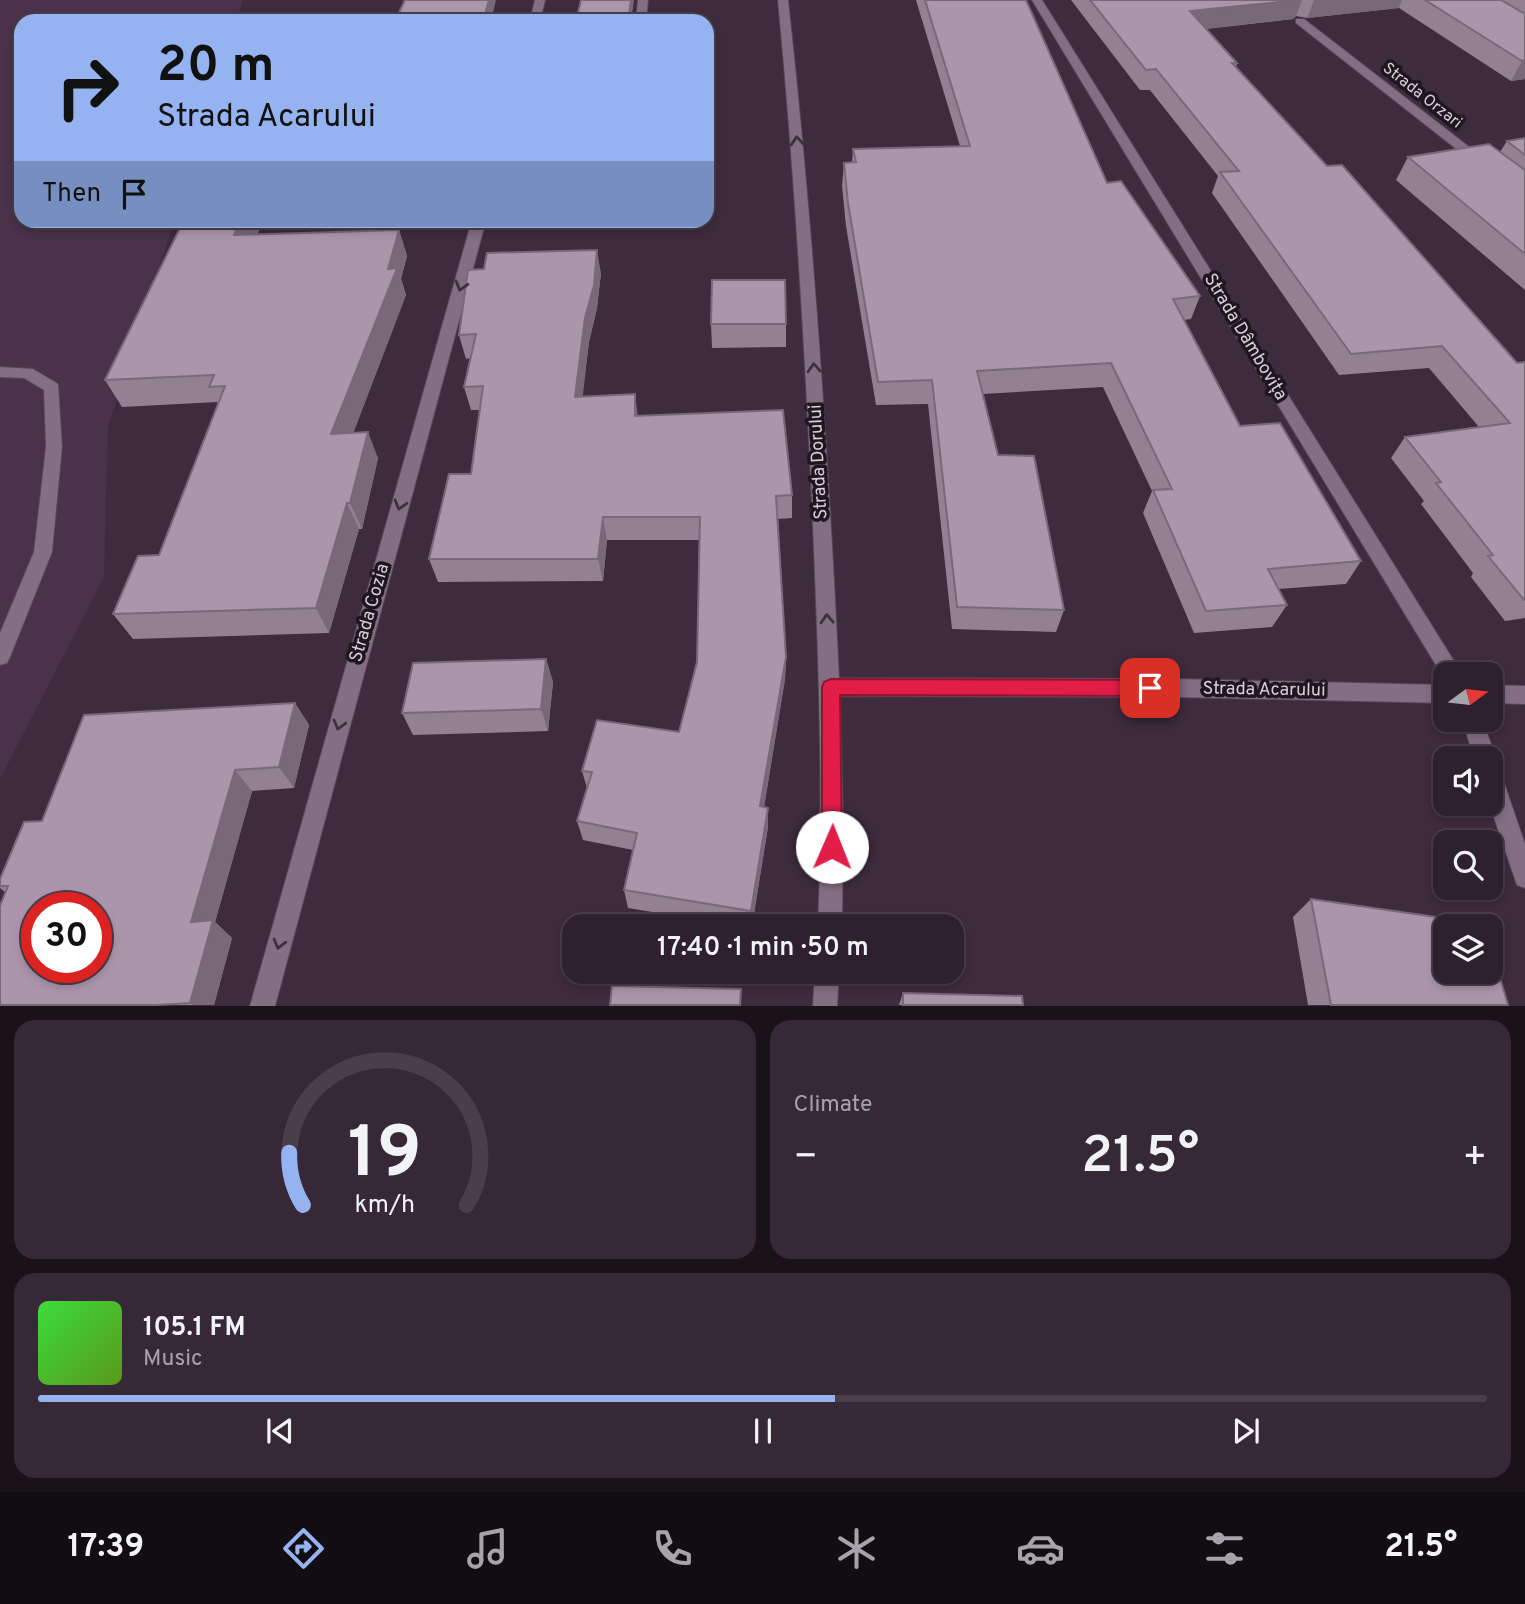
<!DOCTYPE html>
<meta charset="utf-8">
<style>
:root{--surface:#2e202e;--page:#362836;--text:#f1f3f6;--muted:#a7a3aa;--line:#493e4a;--accent:#95b2f1}
body{margin:0;font-family:Overpass,sans-serif;background:var(--page);color:var(--text);height:100vh;display:flex;flex-direction:column;font-size:26px;white-space:nowrap}
*{box-sizing:border-box;margin:0}
p{font-size:23px;color:var(--muted)}
.icon{flex:none;width:38px;height:38px;fill:none;stroke:currentColor;stroke-width:2;stroke-linecap:round;stroke-linejoin:round}
.map{position:relative;height:1006px;overflow:hidden}
.side{display:flex;flex-direction:column;gap:14px;padding:14px;background:#191219;flex:1}
.side>*{flex:none}
.top-card{position:absolute;left:14px;top:14px;width:700px;height:214px;border-radius:21px;box-shadow:0 4px 10px #0003,0 0 0 2px var(--line);background:#95b2f1;color:#111;overflow:hidden}
.needle{width:46px;rotate:75deg}
.tools{position:absolute;left:1433px;top:662px;display:grid;gap:14px}
.tools a{display:grid;place-items:center;width:70px;height:70px;border-radius:14px;background:var(--surface);box-shadow:0 4px 10px #0003,0 0 0 2px var(--line);font-size:35px}
.speed{position:absolute;left:21px;top:892px;display:flex;gap:14px;font-size:35px;font-weight:700;text-align:center}
.speed>*{display:grid;place-content:center;width:91px;height:91px;border-radius:50%;background:var(--surface);box-shadow:0 4px 10px #0003,0 0 0 2px var(--line);line-height:1}
.speed .limit{border:10px solid #d22;background:#fff;color:#111}
.pin{position:absolute;display:grid;place-items:center;width:60px;height:60px;color:#fff;margin:-30px;border-radius:14px;box-shadow:0 4px 10px #0006}
.me{position:absolute;width:77px;margin:-38px;rotate:1deg;stroke-linejoin:round;filter:drop-shadow(0 0 5px #0008)}
.turn{display:flex;align-items:center;gap:24px;height:147px;padding:0 28px;font-size:32px}
.turn .icon{width:91px;height:91px;stroke-width:2.5}
.turn b{display:block;font-size:49px;line-height:60px}
.then{display:flex;align-items:center;height:66px;padding:0 28px;background:#0003;gap:14px;font-size:26px}
.big{font-size:52px;font-weight:600;line-height:1.1}
.side .widget{flex:1;display:flex;flex-direction:column;justify-content:center;gap:10px;min-width:0;padding:0 24px;border-radius:21px;background:var(--page)}
.side .dial{align-items:center;gap:0}
.dial svg{height:182px;overflow:visible;fill:none;stroke:var(--line);stroke-width:7;stroke-linecap:round;text-anchor:middle}
.dial text{fill:var(--text);stroke:none}
.song{display:flex;align-items:center;gap:21px}
.cover{width:84px;height:84px;border-radius:10px;background:linear-gradient(135deg,hsl(120 70% 55%),hsl(90 70% 35%))}
.played{height:7px;border-radius:4px;background:linear-gradient(90deg,var(--accent) 55%,var(--line) 55%)}
.keys{display:flex;justify-content:space-around;direction:ltr}
.heat{display:flex;justify-content:space-between;align-items:center;font-size:38px;direction:ltr}
.side .tiles{flex:1;display:grid;gap:14px;grid-template-columns:1fr 1fr}
.widget:last-child{grid-column:span 2}
.trip{position:absolute;left:562px;top:914px;width:402px;height:70px;border-radius:21px;background:var(--surface);box-shadow:0 4px 10px #0003,0 0 0 2px var(--line);font-weight:600;line-height:70px;text-align:center}
.tab-bar{display:flex;height:112px;justify-content:space-around;align-items:center;background:#120d12;color:var(--muted)}
.tab-bar .icon{width:49px;height:49px}
.tab-bar .on{color:var(--accent)}
.tab-bar b{font-size:32px;color:var(--text)}
.map>svg:first-child{display:block}
.built{fill:#49324a}
.lines{fill:none;stroke-linecap:round;stroke-linejoin:round}
.minor-casing{stroke:#574758;stroke-width:2}
.minor{fill:#836e83;fill-rule:evenodd}
.wall{fill:#938093}
.shaded-wall{fill:#786878}
.building{fill:#ab95ab;stroke:#786878;stroke-width:2;fill-rule:evenodd}
.oneway{stroke:#3d313e}
.route{fill:#e11d48;stroke:#92132f;stroke-width:2}
.labels{text-anchor:middle;dominant-baseline:central;stroke-width:7;stroke-linejoin:round;paint-order:stroke}
.far-street-label{font-size:16px;fill:#daceda;stroke:#1f1720}
.street-label{font-size:18px;fill:#daceda;stroke:#1f1720}
</style>
<div class="map">
<svg width="1525" height="1006" viewBox="0 0 1525 1006">
<rect width="100%" height="100%" fill="#3e2b3e"/>
<path class="built" d="M0 0H243L236 21H21V220L174 221 108 426 104 577 0 779Z"/>
<g class="lines">
<g class="minor-casing">
<path id="minor" d="M535 0H545L540 21H530Z
M638 0H648L646 21H636Z
M778 0H788C813 225 828 452 839 678L1176 679 1446 685V703L1176 697 840 696 843 826 842 926H818C824 784 818 643 812 502 804 334 794 167 778 0Z
M1032 0H1042L1462 674H1446L1445 680Z
M1296 19H1304L1486 160V166H1478L1296 23Z
M472 220H486L275 1006H250Z
M0 367 33 369 58 384 62 447 52 552 10 657 7 663 0 665V633L34 552 46 447 44 390 24 378 0 377Z
M1491 685 1525 686V704L1491 703Z
M1462 719H1482L1496 758 1492 765 1491 758H1474Z
M1491 767 1499 770 1502 777 1525 844V888L1517 885 1489 803Z
M815 971H839L837 1006H813Z"/>
</g>
<use href="#minor" class="minor"/>
</g>
<path class="wall" d="M916 0H1026L1107 183 1200 296 1191 319 1184 320 1240 426 1361 561 1346 584 1278 589 1287 605 1272 627 1194 633 1143 513 1152 491 1103 387 983 394 998 455 1064 610 1056 632 952 629 928 404 876 405 846 226 842 186 844 163 852 162 853 149 960 146Z
M1071 0H1525V79L1511 81 1399 8 1307 18 1296 16 1293 19 1206 29 1237 63 1236 67 1327 166 1517 363 1525 362V618L1505 621 1471 577 1473 573 1421 504 1424 501 1391 458 1405 437 1479 427 1429 368 1339 375 1212 193 1218 176 1150 90H1140Z
M1525 138V290L1396 180 1408 157 1500 152 1507 141Z
M263 220 257 235 399 230 407 256 401 279 406 295 353 433 378 458 362 529H359L329 633 133 639 113 614 159 555 218 404 217 402 122 407 105 380Z
M601 273 597 308 589 342 582 397 638 416 792 495V518L778 519 786 657 785 679 764 807 768 808V827L752 926H738L628 908 624 890 633 850 583 840 577 821 587 788 582 771 679 732 697 662 699 540H607L603 581 438 582 429 559 471 474 480 410H471L464 387 470 358 466 359 459 335Z
M711 324H786V347L712 348Z
M546 659 553 682 548 731 413 735 402 713Z
M295 703 309 725 294 788 252 791 215 922 232 938 214 1005H0L5 892 0 888V879L42 821Z
M1311 899 1508 1005H1308L1293 917Z
M903 993 1023 1005H899Z"/>
<path class="shaded-wall" d="M489 0H496L491 21H483Z
M631 0H634L631 21H628Z
M1302 0 1296 16 1293 19 1184 31 1190 11Z
M1314 0H1402L1399 8 1307 18Z
M1525 60V79L1511 81 1522 61Z
M240 220H263L246 262 234 235Z
M399 230 407 256 401 279 406 295 343 460 331 434 388 269Z
M597 250 601 273 597 308 589 342 580 420 575 397 585 318Z
M635 394 638 417 635 416Z
M368 432 378 458 362 529 350 503Z
M347 503 359 529 329 633 316 608Z
M603 517 607 540 603 581 598 559Z
M786 657 785 679 761 826 760 806Z
M546 659 553 682 548 731 541 709Z
M295 703 309 725 294 788 279 767Z
M235 770 252 791 215 922 232 938 214 1005H193L190 1003 191 922Z
M768 808V827L752 926 751 911Z"/>
<path class="building" d="M405 0H489L483 21H395Z
M581 0H631L628 21H576Z
M925 0H1026L1107 183 1121 181 1200 296 1173 299 1240 426 1280 423 1361 561 1268 569 1287 605 1206 611 1153 490 1172 489 1111 363 977 371 998 455 1034 456 1064 610 957 607 932 380 878 382 848 203 844 163 856 162 853 149 970 146Z
M1090 0H1299L1190 11 1237 63H1232L1327 166 1342 165 1517 363 1525 362V600H1524L1488 556 1493 555 1436 483 1441 482 1405 437 1510 423 1442 346 1351 354 1220 172 1239 171 1156 69 1146 70Z
M1425 0H1501L1525 14V60L1522 61Z
M1525 138V155L1507 141Z
M1489 144 1525 170V254L1408 157Z
M184 220H240L234 235 399 230 388 269 397 268 331 434 368 432 350 503H347L316 608 113 614 138 556 159 555 225 386 209 387 214 375 105 380Z
M597 250 594 285 585 318 575 397 635 394V416L783 410 792 495 776 496 786 657 760 806 768 808 751 911 624 890 637 833 577 821 592 772 582 771 597 720 679 732 697 662 700 517H603L598 559H429L449 474H471L483 386 464 387 476 334 459 335 468 270 484 269 487 253Z
M712 280H785L786 324H711Z
M546 659 541 709 402 713 413 663Z
M295 703 279 767 235 770 191 922 213 920 190 1003 157 1005H0V906L8 886H0V879L24 822 42 821 84 715ZM37 908H96V968H37Z
M1311 899 1484 924 1485 926H1446V971H1491V947L1508 1005H1331Z
M612 986 741 989 740 1005H610Z
M903 993 1022 996 1023 1005H903Z"/>
<defs><path id="oneway-chevron" d="M-2-3.5L2.5 0L-2 3.5" fill="none" stroke-width="1.6" stroke-linecap="round" stroke-linejoin="round" transform="scale(1.75)"/></defs>
<g class="oneway">
<use href="#oneway-chevron" transform="translate(797 141) rotate(-95)"/>
<use href="#oneway-chevron" transform="translate(461 286) rotate(106)"/>
<use href="#oneway-chevron" transform="translate(814 368) rotate(-93)"/>
<use href="#oneway-chevron" transform="translate(400 505) rotate(106)"/>
<use href="#oneway-chevron" transform="translate(827 619) rotate(-93)"/>
<use href="#oneway-chevron" transform="translate(339 725) rotate(105)"/>
<use href="#oneway-chevron" transform="translate(279 944) rotate(105)"/>
</g>
<path class="route" d="M831 679 1150 680 1156 682 1159 688 1156 693 1150 696 840 695 842 847 839 854 832 857 825 854 822 847V687L824 682Z"/>
<g class="labels">
<g class="far-street-label">
<text transform="translate(1422 96) rotate(38)">Strada Orzari</text>
</g>
<g class="street-label">
<text transform="translate(1245 337) rotate(59)">Strada Dâmbovița</text>
<text transform="translate(819 462) rotate(-93)">Strada Dorului</text>
<text transform="translate(370 613) rotate(-74)">Strada Cozia</text>
<text transform="translate(1264 690) rotate(1)">Strada Acarului</text>
</g>
</g>
</svg>
<div class="tools">
<a><svg class="needle" viewBox="-14 -14 28 28"><path d="M0-13l5 13h-10z" fill="#e53935"/><path d="M0 13l5-13h-10z" fill="#a7a3aa"/></svg></a>
<a><svg class="icon" aria-label="sound" viewBox="0 0 24 24"><path d="M4 9h4l5-4v14l-5-4H4zM17 9q2 3 0 6"/></svg></a>
<a><svg class="icon" aria-label="search" viewBox="0 0 24 24"><circle cx="10" cy="10" r="6"/><path d="M15 15l6 6"/></svg></a>
<a><svg class="icon" aria-label="layers" viewBox="0 0 24 24"><path d="M12 4l9 5-9 5-9-5zM3 14l9 5 9-5"/></svg></a>
</div>
<div class="speed"><div class="limit">30</div></div>
<div class="pin" style="left:1150px;top:688px;background:#d93025"><svg class="icon" aria-label="arrive" viewBox="0 0 24 24"><path d="M6 21V4h12l-3 4 3 4H6"/></svg></div>
<svg class="me" style="left:832px;top:847px" viewBox="-20 -20 40 40"><circle r="19" fill="#fff"/><path d="M0-13L10 11 0 6-10 11z" fill="#e11d48"/></svg>
<div class="trip">17:40 · 1 min · 50 m</div>
<div class="top-card">
<div class="turn"><svg class="icon" aria-label="right" viewBox="0 0 24 24"><path d="M7 20v-9h11M14 6l5 5-5 5"/></svg><div><b>20 m</b>Strada Acarului</div></div>
<div class="then">Then<svg class="icon" aria-label="arrive" viewBox="0 0 24 24"><path d="M6 21V4h12l-3 4 3 4H6"/></svg></div>
</div>
</div>
<section class="side">
<div class="tiles">
<div class="widget dial"><svg viewBox="0 0 100 80">
<path d="M14 69A42 42 0 1 1 86 69"/>
<path d="M14 69A42 42 0 0 1 8 46" stroke="#95b2f1"/>
<text x="50" y="56" font-size="32" font-weight="700">19</text>
<text x="50" y="72" font-size="11">km/h</text>
</svg></div>
<div class="widget"><p>Climate</p>
<div class="heat"><a>−</a><b class="big">21.5°</b><a>+</a></div>
</div>
<div class="widget">
<div class="song"><i class="cover"></i><div><b>105.1 FM</b><p>Music</p></div></div>
<div class="played"></div>
<div class="keys"><svg class="icon" aria-label="previous" viewBox="0 0 24 24"><path d="M18 5L8 12l10 7zM5 5v14"/></svg><svg class="icon" aria-label="pause" viewBox="0 0 24 24"><path d="M8 5v14M16 5v14"/></svg><svg class="icon" aria-label="next" viewBox="0 0 24 24"><path d="M6 5l10 7-10 7zM19 5v14"/></svg></div>
</div>
</div>
</section>
<nav class="tab-bar">
<b>17:39</b>
<svg class="icon on" aria-label="directions" viewBox="0 0 24 24"><path d="M12 3l9 9-9 9-9-9zM9 14v-3h6M13 9l2 2-2 2"/></svg>
<svg class="icon" aria-label="music" viewBox="0 0 24 24"><path d="M9 18V5l10-2v13"/><circle cx="6" cy="18" r="3"/><circle cx="16" cy="16" r="3"/></svg>
<svg class="icon" aria-label="phone" viewBox="0 0 24 24"><path d="M5 4h4l2 5-3 2q2 4 5 5l2-3 5 2v4C11 20 4 13 5 4z"/></svg>
<svg class="icon" aria-label="climate" viewBox="0 0 24 24"><path d="M12 3v18M4 7l16 10M4 17L20 7"/></svg>
<svg class="icon" aria-label="car" viewBox="0 0 24 24"><path d="M5 17H2v-5l4-1 3-4h7l3 4 3 1v5h-3M9 17h6M6 11h13"/><circle cx="7" cy="17" r="2"/><circle cx="17" cy="17" r="2"/></svg>
<svg class="icon" aria-label="filters" viewBox="0 0 24 24"><path d="M4 7h16M4 17h16"/><circle cx="9" cy="7" r="2"/><circle cx="15" cy="17" r="2"/></svg>
<b>21.5°</b>
</nav>
